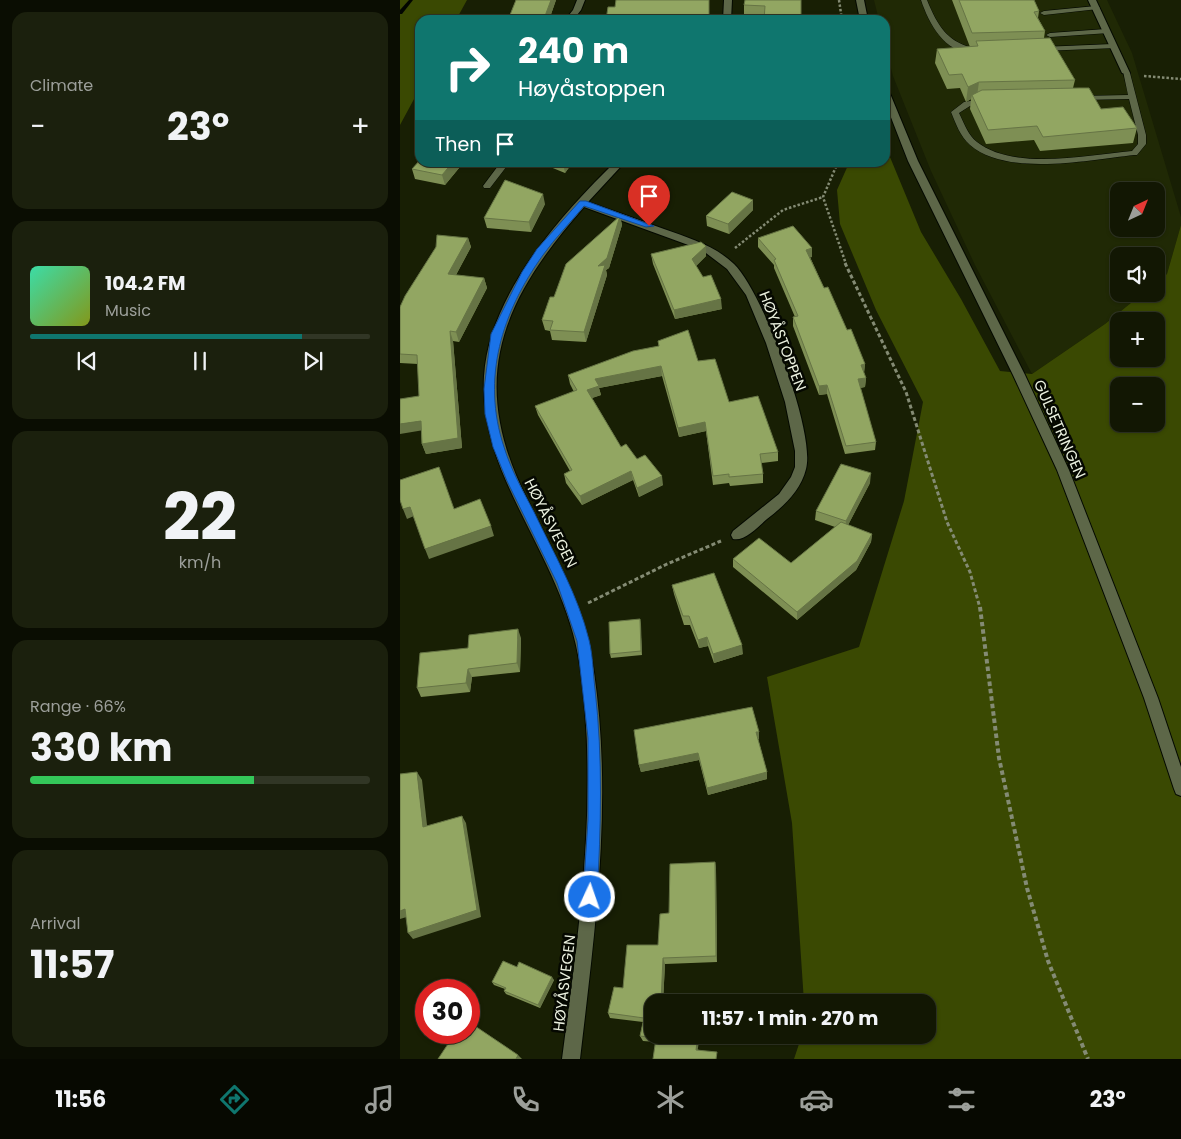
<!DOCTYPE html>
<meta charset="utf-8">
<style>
:root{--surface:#121703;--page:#1b200d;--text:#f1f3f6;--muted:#9c9f9a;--line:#313625;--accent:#0f766e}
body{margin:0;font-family:Poppins,sans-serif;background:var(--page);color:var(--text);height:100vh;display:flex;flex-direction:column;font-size:19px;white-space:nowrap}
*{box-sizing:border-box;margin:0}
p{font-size:16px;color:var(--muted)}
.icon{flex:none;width:28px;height:28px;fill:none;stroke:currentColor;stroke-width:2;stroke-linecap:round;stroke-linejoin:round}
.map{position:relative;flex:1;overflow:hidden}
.details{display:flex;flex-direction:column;gap:12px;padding:12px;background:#0a0d02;width:400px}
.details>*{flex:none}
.guide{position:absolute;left:15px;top:15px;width:475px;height:152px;border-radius:15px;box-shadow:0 1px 4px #0004,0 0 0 1px var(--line);background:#0f766e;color:#fff;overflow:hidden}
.needle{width:32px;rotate:43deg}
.controls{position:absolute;left:710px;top:182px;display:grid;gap:10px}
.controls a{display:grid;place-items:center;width:55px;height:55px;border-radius:10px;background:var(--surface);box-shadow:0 1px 4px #0004,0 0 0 1px var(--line);font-size:25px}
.speed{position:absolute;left:15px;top:979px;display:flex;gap:10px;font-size:25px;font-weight:700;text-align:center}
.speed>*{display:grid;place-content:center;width:65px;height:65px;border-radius:50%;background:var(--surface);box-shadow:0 1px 4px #0004,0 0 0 1px var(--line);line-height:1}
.speed .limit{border:8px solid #d22;background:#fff;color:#111}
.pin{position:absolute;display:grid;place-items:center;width:42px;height:42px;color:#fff;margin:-51px -21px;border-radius:50% 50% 50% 0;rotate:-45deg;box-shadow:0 0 5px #0007}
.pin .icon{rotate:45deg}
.me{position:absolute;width:55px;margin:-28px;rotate:3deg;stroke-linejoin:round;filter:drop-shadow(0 0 4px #0008)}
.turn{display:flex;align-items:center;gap:18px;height:105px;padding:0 20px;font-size:22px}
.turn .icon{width:65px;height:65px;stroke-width:2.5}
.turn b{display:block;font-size:35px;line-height:42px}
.then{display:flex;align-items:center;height:48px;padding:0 20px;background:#0003;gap:10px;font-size:19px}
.big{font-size:38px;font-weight:700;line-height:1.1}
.details .widget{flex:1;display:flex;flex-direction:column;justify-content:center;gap:8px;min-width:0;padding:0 18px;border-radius:15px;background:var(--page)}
.details .dial{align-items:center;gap:0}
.dial b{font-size:65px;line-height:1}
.song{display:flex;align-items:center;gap:15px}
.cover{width:60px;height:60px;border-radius:8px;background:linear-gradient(135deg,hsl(160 70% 55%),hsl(70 70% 35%))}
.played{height:5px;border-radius:2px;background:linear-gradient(90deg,var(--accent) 80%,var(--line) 80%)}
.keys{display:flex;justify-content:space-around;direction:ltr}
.heat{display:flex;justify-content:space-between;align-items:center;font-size:28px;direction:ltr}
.charge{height:8px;border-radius:4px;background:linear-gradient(90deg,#34c759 66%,var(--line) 0)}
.trip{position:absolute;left:244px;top:994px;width:292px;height:50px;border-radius:15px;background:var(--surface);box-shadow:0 1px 4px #0004,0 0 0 1px var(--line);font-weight:700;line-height:50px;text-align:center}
.menu{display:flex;height:80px;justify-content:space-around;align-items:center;background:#070901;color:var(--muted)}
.menu .icon{width:35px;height:35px}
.menu .on{color:var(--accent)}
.menu b{font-size:22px;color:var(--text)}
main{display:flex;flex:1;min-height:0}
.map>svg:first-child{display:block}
.built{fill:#202905;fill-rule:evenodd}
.green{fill:#3a4902;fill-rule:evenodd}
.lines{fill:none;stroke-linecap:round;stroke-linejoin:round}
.stream{fill:#020600;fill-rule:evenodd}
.service-casing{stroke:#040900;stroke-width:1}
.minor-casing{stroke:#040900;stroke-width:2}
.tertiary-casing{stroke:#040900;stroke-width:2}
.path-far2{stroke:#848b74;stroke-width:2.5;stroke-dasharray:2.5 2;stroke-linecap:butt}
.path-far1{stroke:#848b74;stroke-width:3;stroke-dasharray:4 2.5;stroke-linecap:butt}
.path{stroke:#848b74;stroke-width:4;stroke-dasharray:4.5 3;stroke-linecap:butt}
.service{fill:#5d6748;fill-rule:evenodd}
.minor{fill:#5d6748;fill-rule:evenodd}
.tertiary{fill:#5d6748;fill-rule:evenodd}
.wall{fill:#7e8f54}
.shaded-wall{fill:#667445}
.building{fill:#92a662;stroke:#667445}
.route{fill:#1a73e8;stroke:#114b97}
.labels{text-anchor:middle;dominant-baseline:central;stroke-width:5;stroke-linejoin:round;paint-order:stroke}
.street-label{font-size:15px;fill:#ebf1df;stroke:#050801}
</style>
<main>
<section class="details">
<div class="widget"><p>Climate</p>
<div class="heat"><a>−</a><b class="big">23°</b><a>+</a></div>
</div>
<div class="widget">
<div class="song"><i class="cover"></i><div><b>104.2 FM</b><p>Music</p></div></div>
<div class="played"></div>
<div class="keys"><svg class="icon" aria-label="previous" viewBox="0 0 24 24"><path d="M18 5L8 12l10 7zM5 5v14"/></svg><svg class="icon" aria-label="pause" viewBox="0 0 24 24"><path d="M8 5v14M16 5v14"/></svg><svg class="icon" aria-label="next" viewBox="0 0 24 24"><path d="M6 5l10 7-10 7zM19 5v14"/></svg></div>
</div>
<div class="widget dial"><b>22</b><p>km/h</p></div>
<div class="widget"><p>Range · 66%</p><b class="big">330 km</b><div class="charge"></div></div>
<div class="widget"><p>Arrival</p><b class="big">11:57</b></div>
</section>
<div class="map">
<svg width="781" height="1059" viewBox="0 0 781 1059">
<rect width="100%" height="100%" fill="#181f04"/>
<path class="built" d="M474 0H707L732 53 781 217V225L767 274 756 283V256H719V294H742L705 324 632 374 575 265 531 171 493 76 485 45V20H479ZM719 191H756V229H719Z"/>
<path class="green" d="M0 0H67L56 20H20V88L0 125Z
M485 145 521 232 561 299 600 371 632 374 705 324 742 294H756V283L767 274 781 225V1059H394L402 1035H528V1002H404L392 823 367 677 459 647 504 501 523 402 476 310 440 224 437 190 449 163 485 162ZM719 321H756V359H719ZM719 386H756V424H719Z"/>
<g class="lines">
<path class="stream" d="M9 0H13L2 14H0V10Z"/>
<g class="service-casing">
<path id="service" d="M521 0H527C538 27 548 43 577 49V53C546 56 529 24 521 0Z
M696 6 700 8 698 9 644 15 640 13 644 11Z
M706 29 710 31 709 33 650 37 646 35 650 33Z
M713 44 717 46 716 48 642 51 638 49 642 47Z
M723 71 730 73 746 135V144L737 155H734C689 160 607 177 570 145 560 136 556 124 551 112L564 102 588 98V102L570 106 559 113C564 123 568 135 577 142 614 171 688 155 732 151L738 144V135L729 99 681 100 677 98 681 96 728 95Z
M101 162H110L90 188H84L83 186Z"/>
</g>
<g class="minor-casing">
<path id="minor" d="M177 0H185L181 10 173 20H165L173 10Z
M324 0H332L331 20H323Z
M688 0H696L730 73 729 75 722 73Z
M215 162H225L188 202C214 211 239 220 264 229 289 238 314 245 334 264 362 291 416 432 406 469 401 490 384 506 367 519 359 526 344 542 333 539L331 535 333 531 379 494 391 477 395 467V451L385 402 366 343 346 295 327 269 302 250 184 207C102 300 67 378 126 497 154 554 185 608 194 672 213 802 195 930 180 1059H162C179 928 199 798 180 666 170 598 134 544 107 483 92 449 82 413 84 376 89 295 160 216 215 162Z"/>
</g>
<g class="tertiary-casing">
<path id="tertiary" d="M456 0H464L468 20H460Z
M485 88 489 91 518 161 625 375 669 470 758 698 781 767V796L776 794 774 789 744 698 657 470 613 375 508 161 485 102Z"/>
</g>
<path class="path-far2" d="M439 0 442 20
M744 76 781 79
M438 162 423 197 446 264
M335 248 383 210 423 197"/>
<path class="path-far1" d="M445 263 506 392 547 522 570 572 580 608
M188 603 267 564 321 541"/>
<path class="path" d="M580 607 599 758 627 888 648 961 688 1059"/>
<use href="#service" class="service"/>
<use href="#minor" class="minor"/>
<use href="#tertiary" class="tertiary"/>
</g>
<path class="wall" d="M156 0 149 20H108Z
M401 0 365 14H344V5Z
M552 0H634L639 11 638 18 645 31 644 38 675 80 673 88 701 109 737 128 733 143 640 151 634 140 586 144 570 109 571 99 566 102 560 88 547 89 535 63 537 49 570 47Z
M20 162H64L45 185 15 179 12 169Z
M138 162H173L165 173Z
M353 200V210L329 234 307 226 306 216Z
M145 204 131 232 87 228 84 218Z
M220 216 222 225 209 268 206 270 207 275 186 342 152 340 150 331 145 330 142 320 154 297Z
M68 238 71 247 56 275 84 278 87 288 59 342 53 341 62 448 26 454 22 444 18 364 0 363V307Z
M358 238 412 248V257H410L424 288 447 330 465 364 464 373 466 378 465 387 460 388 476 442 475 450 445 454 427 394 419 395 393 326V317H395L374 268V265L358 247Z
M306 246V256L296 266 322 309 275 319 253 264 251 254Z
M258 341 298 361 329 402 378 452V461L361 463 363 474V483L330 486 329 483 313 485 306 431 279 437 262 376 199 388 201 395 192 398 221 447 237 459 263 485 239 497 233 480 182 505 166 483 164 474 170 471 138 415 135 406 174 392 170 384 168 375 259 346Z
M470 483 448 525 472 534 471 542 456 570 397 620 333 567V559L391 563 435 527 415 520 416 511Z
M272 585 343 654 314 663 308 646 299 648 290 625H284L274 594Z
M240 619 242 655 211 658 210 654Z
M121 638 120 672 72 677 70 692 21 697 17 688 68 648Z
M358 739 367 772V779L308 795 299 760 241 772 239 765 359 739Z
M315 862 316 869 317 962 265 964 263 1002H252V1035L318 1056 256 1042 243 1041 240 1036 243 1022 210 1018 208 1013 223 988 258 945 269 913Z
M117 967 154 980 140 1008 106 994 104 991 105 989 94 985 92 982Z"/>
<path class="shaded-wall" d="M151 0H156L149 20H146L145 16Z
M579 82 577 96 572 95 571 99 566 102 568 87Z
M53 162H64L45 185 42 175Z
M164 162H173L165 173 163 163Z
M143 194 145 204 131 232 129 222Z
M353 200V210L329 234 328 224Z
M220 216 222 225 209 268 206 270 207 275 186 342 184 332 198 266Z
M68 238 71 247 51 284 48 274Z
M306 246V256L293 269 292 259Z
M412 248V257L406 259V250Z
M84 278 87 288 59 342 56 332Z
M321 299 322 309 275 319 274 310Z
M50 331 53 341 62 448 26 454 22 444Z
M465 364 464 373 460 374 461 365Z
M261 366 262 376 199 388 201 395 189 399 187 390 195 379Z
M466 378 465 387 458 388V379Z
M427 385V394L419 395V386Z
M21 421 24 430 0 434V424Z
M305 422 306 431 279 437 278 428Z
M231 471 233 480 182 505 180 496Z
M471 473 470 483 445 531 446 521Z
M262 476 263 485 239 497 237 488Z
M10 507 14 516 7 519 3 509Z
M91 526 94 536 29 559 25 549Z
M472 534 471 542 456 570 397 620V612Z
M240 619 241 624 242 655 241 651Z
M118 629 121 638 120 672 117 663Z
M307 637 308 646 299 648 298 640Z
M342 645 343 654 314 663 313 654Z
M68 669 72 677 70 692 66 683Z
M356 732H359V739H356Z
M298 753 299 760 241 772 239 765Z
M17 772 22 780 28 834 23 827Z
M367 772V779L308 795 307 788Z
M62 816 66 823 81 917 13 939 8 933Z
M315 862 316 869 317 962 316 956Z
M5 909 10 916 0 919V911Z
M263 958 265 964 263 1002H261Z
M152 977 154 980 140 1008 138 1005Z
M298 1035H300L297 1054 296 1050Z
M118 1055 122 1059H116Z"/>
<path class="building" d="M116 0H151L145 16H133L131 20H108Z
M216 0H309V20H206L208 7H215Z
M345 0H401V20H364L365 6 344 5Z
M559 0H634L639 11 634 12 645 31 572 33Z
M650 38 675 80 579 82 568 87 562 74 549 75 537 49 578 46 576 41Z
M679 88H689L701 109 723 107 737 128 643 137 637 126 588 130 572 95 582 90Z
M20 160V162H53L42 175 12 169Z
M105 180 143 194 129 222 84 218Z
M332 192 353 200 328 224 306 216Z
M220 216 207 258 198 266 205 265 184 332 150 330 153 321 142 320 150 297H154L166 264Z
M393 226 412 248 406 250 424 288 428 287 447 330 451 329 465 364 461 365 466 378 458 379 476 442 446 446 427 385 419 386 393 317 398 316 374 260 376 259 358 238Z
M37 235 68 238 48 274 84 278 56 332 50 331 58 438 22 444 21 421 0 424V399L19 396 17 355 0 354V307L5 296 36 247Z
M301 242 306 246 292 259 303 277 311 275 321 299 274 310 251 254Z
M288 330 298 361 315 359 329 402 358 396 378 452 360 454 363 474 329 477V474L313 476 305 422 278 428 261 366 195 379 199 386 187 390 221 447 226 444 237 459 245 455 262 476 237 488 231 471 180 496 164 474 172 470 135 406 177 390 168 375 233 351 259 346 258 341Z
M441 464 471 473 446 521 416 511Z
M39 467 54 509 80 499 91 526 25 549 10 507 3 509 0 500V480Z
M441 522 472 534 457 561 397 612 333 559 359 538 391 563Z
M314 573 342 645 313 654 307 637 298 640 289 616H283L272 585Z
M240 619 241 651 210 654 209 622Z
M118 629 117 663 68 669 66 683 17 688 20 653 68 648 69 635Z
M352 707 359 732H356L367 772 307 788 298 753 239 765 234 730Z
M17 772 23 827 62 816 77 910 8 933 5 909 0 911V774Z
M315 862 316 956 263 958 261 1002H252V1035H298L296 1050 317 1052 316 1059H253L256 1038 240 1036 244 1018 208 1013 214 987 223 988 227 945H258L260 914 269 913 270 864Z
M103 961 117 967 119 962 152 977 138 1005 104 991 106 988 92 982Z
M69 1022 118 1055 116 1059H38L56 1032H69Z"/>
<path class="route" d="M180 201H186L254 226 246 227 184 206C171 222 155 238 143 255 102 312 81 378 104 447 111 470 123 491 134 512 154 554 178 595 189 640 193 656 193 673 195 689 203 759 201 827 197 897L195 902 190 904 185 902 183 897 188 820V738L177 641 157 583 107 481 93 447 85 414 84 389 91 334 122 272 137 249Z"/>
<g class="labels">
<g class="street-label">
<text transform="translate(383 341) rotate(69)">HØYÅSTOPPEN</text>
<text transform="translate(660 429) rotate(66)">GULSETRINGEN</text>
<text transform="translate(151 523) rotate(63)">HØYÅSVEGEN</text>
<text transform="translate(164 983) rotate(-83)">HØYÅSVEGEN</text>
</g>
</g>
</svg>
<div class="controls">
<a><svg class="needle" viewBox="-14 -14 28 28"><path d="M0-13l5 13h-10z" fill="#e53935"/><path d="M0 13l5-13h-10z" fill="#9c9f9a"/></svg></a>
<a><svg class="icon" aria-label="sound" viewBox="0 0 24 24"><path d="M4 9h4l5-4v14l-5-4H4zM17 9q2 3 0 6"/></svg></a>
<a>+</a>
<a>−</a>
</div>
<div class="speed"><div class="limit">30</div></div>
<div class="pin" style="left:249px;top:226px;background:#d93025"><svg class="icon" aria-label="arrive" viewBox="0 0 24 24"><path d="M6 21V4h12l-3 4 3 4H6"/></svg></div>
<svg class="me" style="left:190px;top:897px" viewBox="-20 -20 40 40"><circle r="17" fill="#1a73e8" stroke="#fff" stroke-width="3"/><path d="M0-11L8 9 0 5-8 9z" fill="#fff"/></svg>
<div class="trip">11:57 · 1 min · 270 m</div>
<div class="guide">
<div class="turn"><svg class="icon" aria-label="right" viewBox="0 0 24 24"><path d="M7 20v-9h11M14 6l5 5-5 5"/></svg><div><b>240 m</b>Høyåstoppen</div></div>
<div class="then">Then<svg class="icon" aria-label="arrive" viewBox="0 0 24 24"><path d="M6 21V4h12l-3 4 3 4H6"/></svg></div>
</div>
</div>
</main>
<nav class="menu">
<b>11:56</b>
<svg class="icon on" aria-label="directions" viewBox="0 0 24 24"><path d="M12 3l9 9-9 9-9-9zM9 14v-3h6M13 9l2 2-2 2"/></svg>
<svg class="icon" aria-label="music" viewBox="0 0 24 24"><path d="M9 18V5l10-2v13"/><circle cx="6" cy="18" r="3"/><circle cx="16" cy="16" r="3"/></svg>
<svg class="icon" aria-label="phone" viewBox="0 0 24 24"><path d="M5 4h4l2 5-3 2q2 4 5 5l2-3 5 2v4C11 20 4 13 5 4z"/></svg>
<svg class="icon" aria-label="climate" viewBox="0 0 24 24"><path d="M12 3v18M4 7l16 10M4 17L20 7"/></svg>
<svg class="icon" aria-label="car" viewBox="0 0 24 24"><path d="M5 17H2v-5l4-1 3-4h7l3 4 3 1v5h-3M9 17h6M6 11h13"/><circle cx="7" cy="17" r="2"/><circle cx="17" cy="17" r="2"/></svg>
<svg class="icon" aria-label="filters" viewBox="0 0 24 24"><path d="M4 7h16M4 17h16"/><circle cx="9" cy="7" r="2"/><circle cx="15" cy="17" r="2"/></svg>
<b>23°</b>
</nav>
